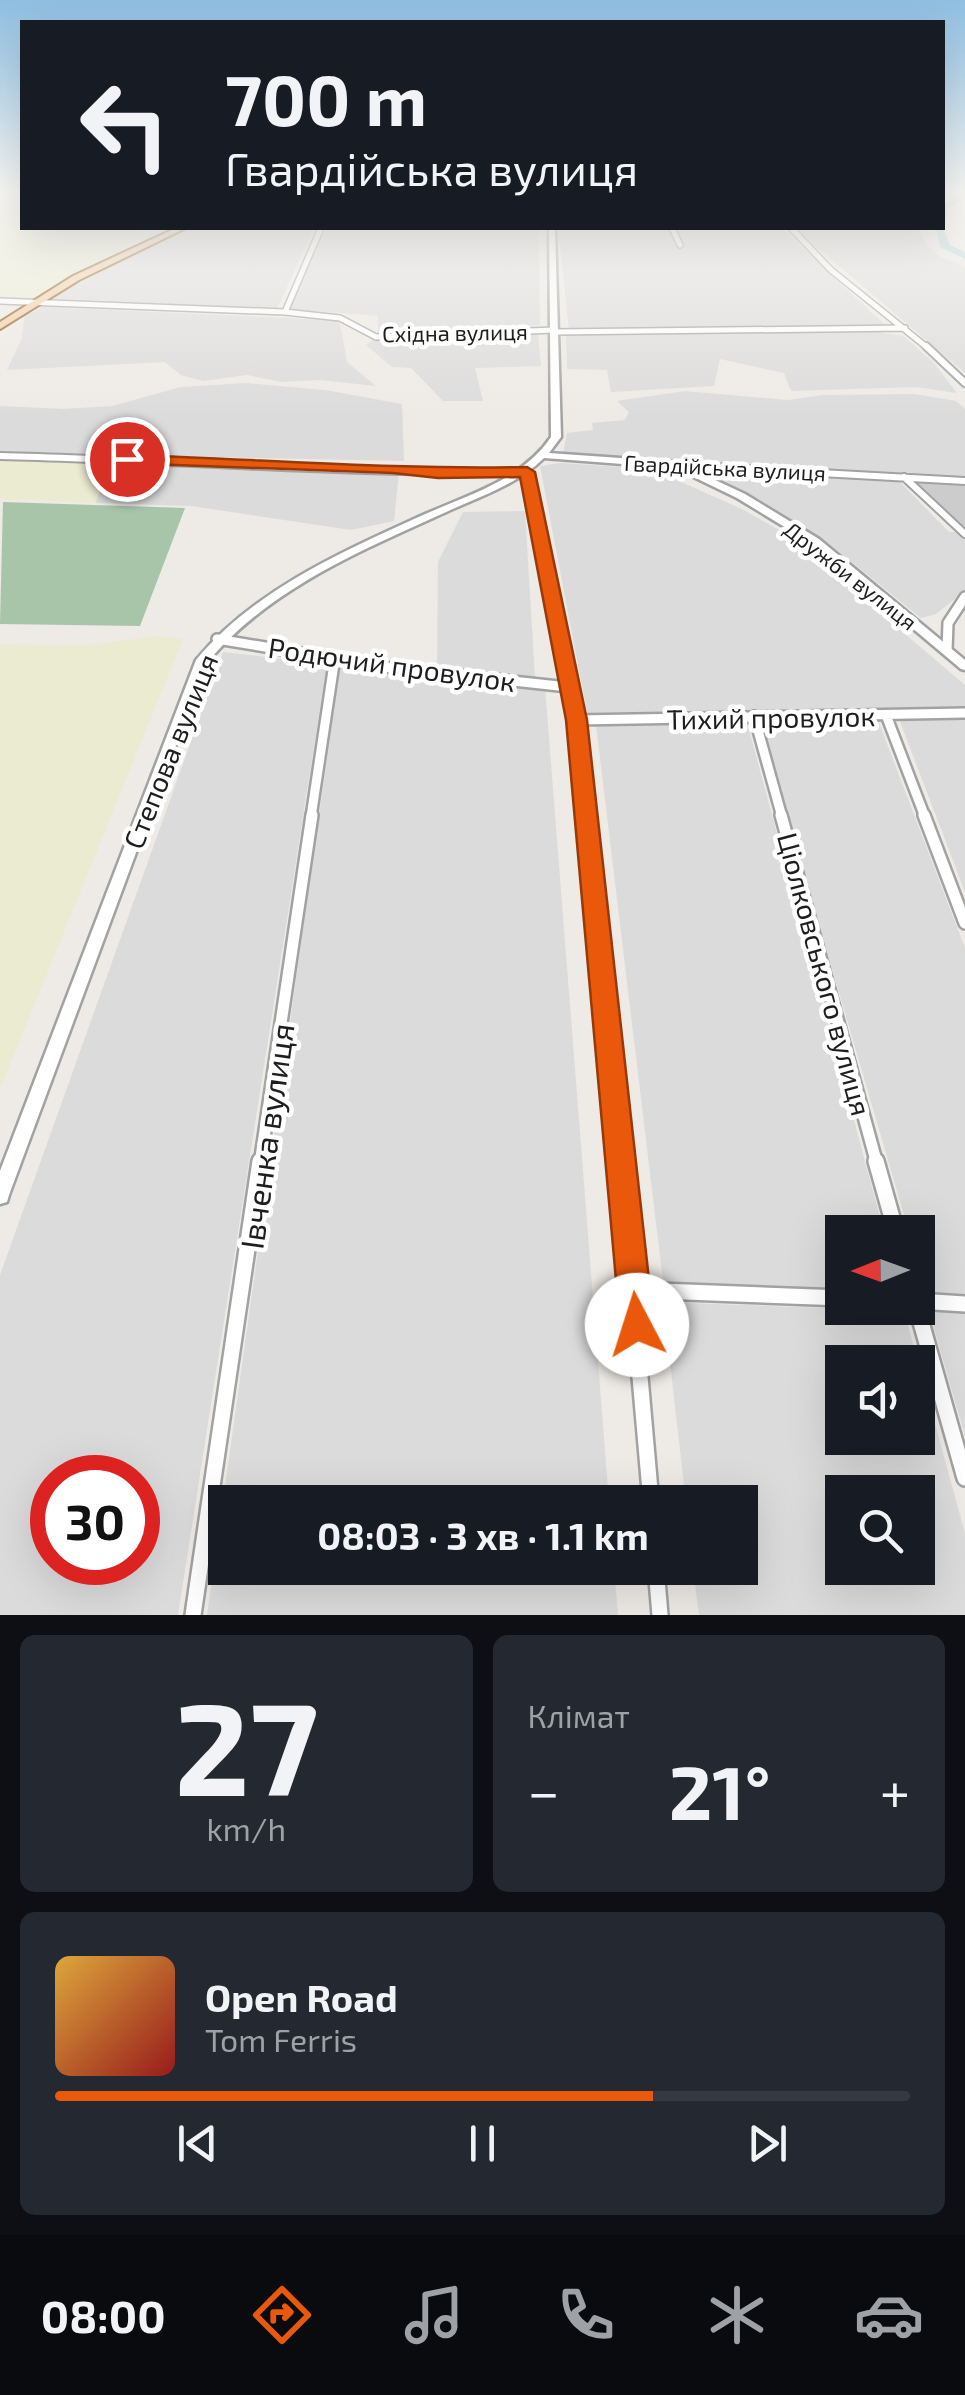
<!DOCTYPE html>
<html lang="uk">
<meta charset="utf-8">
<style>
:root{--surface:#171b24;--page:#242831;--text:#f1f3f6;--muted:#9ea1a6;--line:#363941;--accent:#ea580c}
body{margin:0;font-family:"Exo 2",sans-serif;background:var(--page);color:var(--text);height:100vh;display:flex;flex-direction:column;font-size:38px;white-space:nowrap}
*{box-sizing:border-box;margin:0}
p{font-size:32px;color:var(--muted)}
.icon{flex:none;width:55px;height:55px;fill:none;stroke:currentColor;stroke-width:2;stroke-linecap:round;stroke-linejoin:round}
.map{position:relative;height:1615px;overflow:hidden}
.details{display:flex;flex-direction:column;gap:20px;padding:20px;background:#0d0f14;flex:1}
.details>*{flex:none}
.guide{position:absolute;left:20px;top:20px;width:925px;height:210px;border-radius:0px;box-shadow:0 10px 40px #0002;background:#171b24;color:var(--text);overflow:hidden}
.needle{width:65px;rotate:269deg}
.fabs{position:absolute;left:825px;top:1215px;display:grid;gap:20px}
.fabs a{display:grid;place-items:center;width:110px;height:110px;border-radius:0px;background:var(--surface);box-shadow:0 10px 40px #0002;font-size:50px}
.speed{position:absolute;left:30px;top:1455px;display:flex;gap:20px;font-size:50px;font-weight:700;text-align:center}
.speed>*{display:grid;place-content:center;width:130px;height:130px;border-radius:50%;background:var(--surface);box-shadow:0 10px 40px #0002;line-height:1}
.speed .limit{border:15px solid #d22;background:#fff;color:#111}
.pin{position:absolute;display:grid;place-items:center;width:85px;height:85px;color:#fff;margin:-42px;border:5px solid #fff;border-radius:50%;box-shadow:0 2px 10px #0007}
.me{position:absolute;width:110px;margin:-55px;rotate:355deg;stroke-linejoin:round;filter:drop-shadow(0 0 8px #0008)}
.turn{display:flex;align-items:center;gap:35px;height:210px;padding:0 40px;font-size:45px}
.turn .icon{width:130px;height:130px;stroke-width:2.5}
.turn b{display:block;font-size:70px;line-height:85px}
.big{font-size:75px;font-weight:700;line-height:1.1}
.details .widget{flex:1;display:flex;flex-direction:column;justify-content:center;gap:15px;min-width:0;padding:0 35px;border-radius:15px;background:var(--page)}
.details .dial{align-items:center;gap:0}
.dial b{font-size:130px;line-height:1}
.song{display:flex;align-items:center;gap:30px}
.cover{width:120px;height:120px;border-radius:15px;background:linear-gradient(135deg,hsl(40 70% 55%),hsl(0 70% 35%))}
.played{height:10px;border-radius:5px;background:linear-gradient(90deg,var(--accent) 70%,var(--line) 70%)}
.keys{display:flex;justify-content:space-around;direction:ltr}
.heat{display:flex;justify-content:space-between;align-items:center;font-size:55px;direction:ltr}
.details .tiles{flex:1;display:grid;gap:20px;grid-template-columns:1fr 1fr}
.widget:last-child{grid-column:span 2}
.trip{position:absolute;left:208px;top:1485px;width:550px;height:100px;border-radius:0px;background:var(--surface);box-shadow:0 10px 40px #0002;font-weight:700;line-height:100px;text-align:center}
.tabs{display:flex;height:160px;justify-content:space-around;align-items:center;background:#090b0e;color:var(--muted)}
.tabs .icon{width:70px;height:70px}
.tabs .on{color:var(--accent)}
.tabs b{font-size:45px;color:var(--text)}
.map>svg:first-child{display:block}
.residential{fill:#dcdbdb;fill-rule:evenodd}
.religious{fill:#ccc}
.farmland{fill:#ebebd2}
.cemetery{fill:#a8c5aa}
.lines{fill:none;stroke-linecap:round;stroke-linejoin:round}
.river{fill:#a9d0d8;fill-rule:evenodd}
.minor-far4-casing{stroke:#a2a2a2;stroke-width:8}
.minor-far3-casing{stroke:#a2a2a2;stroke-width:10}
.minor-far2-casing{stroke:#a2a2a2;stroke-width:14}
.minor-far1-casing{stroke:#a2a2a2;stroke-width:16}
.minor-casing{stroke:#a2a2a2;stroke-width:20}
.tertiary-casing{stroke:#a2a2a2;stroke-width:5}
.primary-casing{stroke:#8b590d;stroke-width:4}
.minor-far4{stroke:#fff;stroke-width:5}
.minor-far3{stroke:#fff;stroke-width:6}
.minor-far2{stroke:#fff;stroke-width:9}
.minor-far1{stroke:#fff;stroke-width:11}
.minor{stroke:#fff;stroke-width:15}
.tertiary{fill:#fff;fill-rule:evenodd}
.primary{fill:#f3cca4;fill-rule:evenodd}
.route{fill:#ea580c;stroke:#983908;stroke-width:2.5}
.labels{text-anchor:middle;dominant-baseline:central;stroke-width:9;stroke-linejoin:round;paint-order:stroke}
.far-street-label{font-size:22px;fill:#1e1e1e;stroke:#fff}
.street-label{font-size:28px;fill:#1e1e1e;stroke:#fff}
.near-street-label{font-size:32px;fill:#1e1e1e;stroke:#fff}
</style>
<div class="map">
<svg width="965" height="1615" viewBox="0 0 965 1615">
<rect width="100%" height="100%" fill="#eeeae5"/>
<path class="residential" d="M192 228H314L277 309 47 298 120 259Z
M325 228H539L540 325 378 335V316L290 309Z
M558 228H781L886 326 569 330Z
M794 228H922L920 234 927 245 939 256 965 267V373Z
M42 307 333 320 340 323 347 362 376 386 320 380 281 382 247 375 203 381 181 375 165 362 7 370 22 338 24 317Z
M872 331 903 336 933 362 957 393 916 387 791 391 784 373 720 359 714 386 611 392 607 370 567 369 566 334Z
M538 333 541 366 475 368 483 401H443L411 368 392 367 366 345 373 340Z
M246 383 325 390 402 404 404 461 0 453V406L64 409 112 406 181 387Z
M685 391 788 400 823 395 915 394 956 401 965 409V479L563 454 567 433 593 430 592 423 625 420 629 412 617 401Z
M112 463 399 472 394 521 351 530 191 506 95 503Z
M560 463 652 469 744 510 791 537 965 685V708L588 717 540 466Z
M720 470 897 479 949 532H957L965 539V591L936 614 921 618 822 538 717 477Z
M525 511 535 678 437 668 438 562 463 512Z
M223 652 327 664 178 1615H0V1275ZM52 1478H138V1562H52Z
M340 665 545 687 609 1502H225V1568H614L618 1615H207Z
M965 717V892L899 719Z
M878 720 965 948V1297L927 1295 918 1261V1232H909L760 722Z
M747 722 884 1232H842V1292L663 1281 596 725Z
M663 1302 904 1311 965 1533V1615H699L693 1568H740V1502H686ZM842 1362H918V1438H842ZM842 1492H918V1568H842Z
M929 1311 965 1312V1436Z"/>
<path class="religious" d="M912 480 965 484V529Z"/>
<path class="farmland" d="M0 192H22V228H122L147 237 100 259 33 300 0 299Z
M0 458 45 461 112 463 95 503 0 499Z
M156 636 183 639 0 1089V644L82 646Z"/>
<path class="cemetery" d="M3 502 185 508 140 626 0 624Z"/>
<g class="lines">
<path class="river" d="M965 193V200L948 208 947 217 942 220V204Z
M942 225 950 245 965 252V259L940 247 936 228Z"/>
<g class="minor-far4-casing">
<path id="minor-far4" d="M672 228 680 245
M791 228 831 270 929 349
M0 301 285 312 340 318 376 337 555 330
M285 312 321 228
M555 332 905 328"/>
</g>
<g class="minor-far3-casing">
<path id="minor-far3" d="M926 346 965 383
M0 456C176 460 351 474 527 472L543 552
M677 465 965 481
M904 477 965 534"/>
</g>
<g class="minor-far2-casing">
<path id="minor-far2" d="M543 549 577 720 587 817
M217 639 385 667 568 687
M947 651 948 623 965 597
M886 715 925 817
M754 716 782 817
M577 720 965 713
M311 817 335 657"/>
</g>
<g class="minor-far1-casing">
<path id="minor-far1" d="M586 815 621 1164
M781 815 877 1164
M924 815 965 923
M260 1164 312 815"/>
</g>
<g class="minor-casing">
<path id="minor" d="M621 1161 651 1502
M876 1161 896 1232
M634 1290 842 1298
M918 1301 965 1304
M917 1308 965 1478
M656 1568 660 1615
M193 1615 260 1161"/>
</g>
<g class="tertiary-casing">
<path id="tertiary" d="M549 228H555L561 437 549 453 677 462 745 494 819 539 965 660V670L961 669 811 543 737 498 675 468 544 458C517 485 478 497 444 513 358 552 267 590 206 664L9 1195 7 1202 0 1204V1171L196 660C253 592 335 555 414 519 461 497 521 482 551 437Z"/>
</g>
<g class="primary-casing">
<path id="primary" d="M176 228H186L79 280 0 329V322L73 276Z"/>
</g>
<use href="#minor-far4" class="minor-far4"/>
<use href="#minor-far3" class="minor-far3"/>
<use href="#minor-far2" class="minor-far2"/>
<use href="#minor-far1" class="minor-far1"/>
<use href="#minor" class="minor"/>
<use href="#tertiary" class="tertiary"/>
<use href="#primary" class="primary"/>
</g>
<linearGradient id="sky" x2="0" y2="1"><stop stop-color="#8fbfe2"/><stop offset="0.46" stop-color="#f7f6f3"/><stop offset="1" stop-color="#f7f6f3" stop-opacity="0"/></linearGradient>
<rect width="965" height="418" fill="url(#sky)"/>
<path class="route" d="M127 455C260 459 394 470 527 467L535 472 587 720 654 1325 649 1337 637 1342 625 1337 620 1325 566 720 520 477 438 478 393 473 122 463 119 459Z"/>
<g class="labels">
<g class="far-street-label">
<text transform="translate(455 332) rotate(-1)">Східна вулиця</text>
<text transform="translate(725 467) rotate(3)">Гвардійська вулиця</text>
<text transform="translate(851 575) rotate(38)">Дружби вулиця</text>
</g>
<g class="street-label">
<text transform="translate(392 664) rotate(8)">Родючий провулок</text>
<text transform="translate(771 717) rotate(-1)">Тихий провулок</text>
<text transform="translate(170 751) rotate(-68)">Степова вулиця</text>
<text transform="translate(825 974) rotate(75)">Ціолковського вулиця</text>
</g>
<g class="near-street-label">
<text transform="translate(266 1136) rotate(-82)">Івченка вулиця</text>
</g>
</g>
</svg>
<div class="fabs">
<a><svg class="needle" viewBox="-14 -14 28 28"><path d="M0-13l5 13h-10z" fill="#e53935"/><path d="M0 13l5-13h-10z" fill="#9ea1a6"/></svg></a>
<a><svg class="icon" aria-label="sound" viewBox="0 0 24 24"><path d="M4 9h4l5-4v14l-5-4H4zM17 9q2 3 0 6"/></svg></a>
<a><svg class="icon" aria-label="search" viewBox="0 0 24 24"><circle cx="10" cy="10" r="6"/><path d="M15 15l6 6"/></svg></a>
</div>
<div class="speed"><div class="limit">30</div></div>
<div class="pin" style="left:127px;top:459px;background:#d93025"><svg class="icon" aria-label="arrive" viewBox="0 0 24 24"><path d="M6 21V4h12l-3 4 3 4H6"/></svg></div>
<svg class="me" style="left:637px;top:1325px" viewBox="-20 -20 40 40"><circle r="19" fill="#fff"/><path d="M0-13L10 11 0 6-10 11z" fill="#ea580c"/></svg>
<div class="trip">08:03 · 3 хв · 1.1 km</div>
<div class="guide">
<div class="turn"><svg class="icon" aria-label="left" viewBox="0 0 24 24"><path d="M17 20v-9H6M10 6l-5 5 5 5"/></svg><div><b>700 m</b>Гвардійська вулиця</div></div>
</div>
</div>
<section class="details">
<div class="tiles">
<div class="widget dial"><b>27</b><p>km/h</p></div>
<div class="widget"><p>Клімат</p>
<div class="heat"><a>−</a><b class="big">21°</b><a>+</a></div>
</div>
<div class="widget">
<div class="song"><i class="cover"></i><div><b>Open Road</b><p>Tom Ferris</p></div></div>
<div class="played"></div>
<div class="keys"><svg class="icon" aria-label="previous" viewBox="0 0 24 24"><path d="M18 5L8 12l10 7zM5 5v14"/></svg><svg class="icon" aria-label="pause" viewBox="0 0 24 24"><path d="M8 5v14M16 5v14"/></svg><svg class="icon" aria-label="next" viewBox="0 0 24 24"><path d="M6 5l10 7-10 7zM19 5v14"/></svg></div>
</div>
</div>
</section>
<nav class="tabs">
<b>08:00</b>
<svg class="icon on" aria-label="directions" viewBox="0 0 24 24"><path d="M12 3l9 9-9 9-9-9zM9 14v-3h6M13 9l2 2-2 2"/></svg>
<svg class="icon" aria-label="music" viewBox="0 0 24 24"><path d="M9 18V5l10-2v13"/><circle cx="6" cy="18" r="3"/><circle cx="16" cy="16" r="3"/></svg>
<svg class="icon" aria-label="phone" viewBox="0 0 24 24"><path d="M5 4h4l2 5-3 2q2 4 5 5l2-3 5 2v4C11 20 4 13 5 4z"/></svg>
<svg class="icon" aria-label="climate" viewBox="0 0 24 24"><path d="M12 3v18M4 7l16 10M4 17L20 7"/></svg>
<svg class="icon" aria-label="car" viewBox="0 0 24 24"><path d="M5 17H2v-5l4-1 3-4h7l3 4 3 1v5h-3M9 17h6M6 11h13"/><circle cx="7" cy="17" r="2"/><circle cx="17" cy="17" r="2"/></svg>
</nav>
